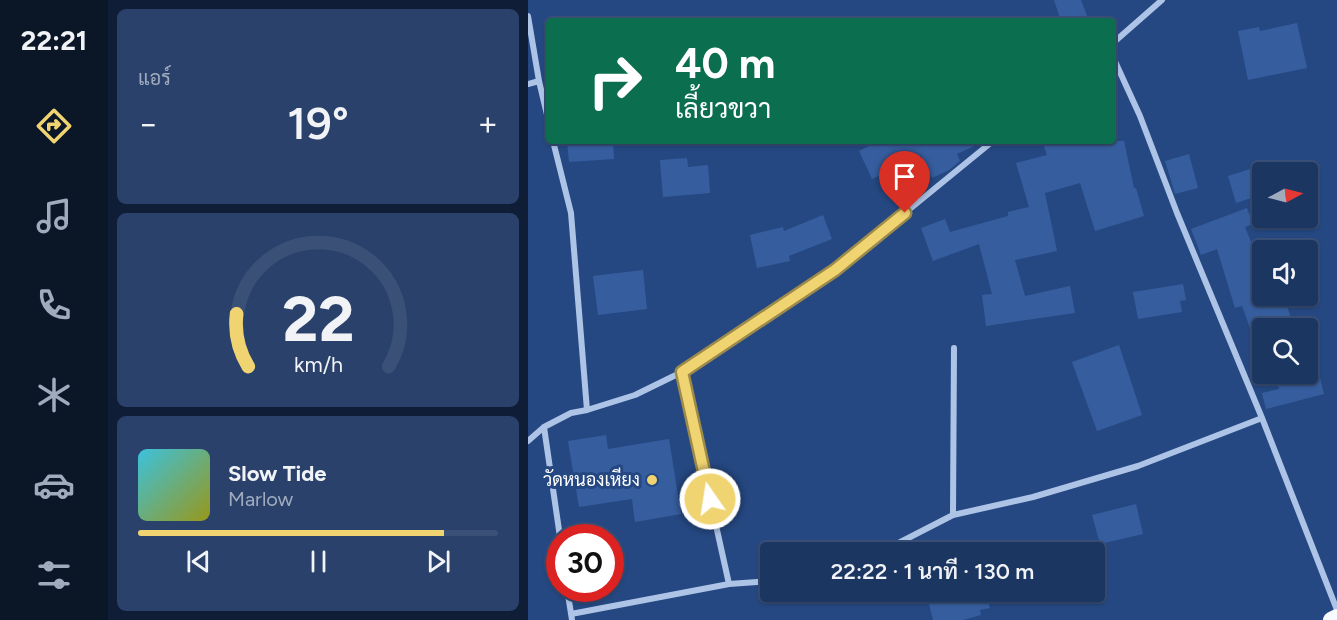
<!DOCTYPE html>
<html lang="th">
<meta charset="utf-8">
<style>
:root{--surface:#1c3662;--page:#29416b;--text:#f1f3f6;--muted:#a0abbe;--line:#3a5077;--accent:#f0d472}
body{margin:0;font-family:Figtree,Sarabun,sans-serif;background:var(--page);color:var(--text);height:100vh;display:flex;flex-direction:column;font-size:22px;white-space:nowrap}
*{box-sizing:border-box;margin:0}
p{font-size:20px;color:var(--muted)}
.icon{flex:none;width:33px;height:33px;fill:none;stroke:currentColor;stroke-width:2;stroke-linecap:round;stroke-linejoin:round}
.map{position:relative;flex:1;overflow:hidden}
.panel{display:flex;flex-direction:column;gap:9px;padding:9px;background:#0f1e36;width:420px}
.panel>*{flex:none}
.guide{position:absolute;left:18px;top:18px;width:570px;height:126px;border-radius:6px;box-shadow:0 2px 4px #0004,0 0 0 2px var(--line);background:#0b6e4f;color:#fff;overflow:hidden}
.needle{width:39px;rotate:83deg}
.fabs{position:absolute;left:724px;top:162px;display:grid;gap:12px}
.fabs a{display:grid;place-items:center;width:66px;height:66px;border-radius:6px;background:var(--surface);box-shadow:0 2px 4px #0004,0 0 0 2px var(--line);font-size:30px}
.speed{position:absolute;left:18px;top:524px;display:flex;gap:12px;font-size:30px;font-weight:700;text-align:center}
.speed>*{display:grid;place-content:center;width:78px;height:78px;border-radius:50%;background:var(--surface);box-shadow:0 2px 4px #0004,0 0 0 2px var(--line);line-height:1}
.speed .limit{border:9px solid #d22;background:#fff;color:#111}
.pin{position:absolute;display:grid;place-items:center;width:51px;height:51px;color:#fff;margin:-62px -26px;border-radius:50% 50% 50% 0;rotate:-45deg;box-shadow:0 0 6px #0007}
.pin .icon{rotate:45deg}
.me{position:absolute;width:66px;margin:-33px;rotate:347deg;stroke-linejoin:round;filter:drop-shadow(0 0 4px #0008)}
.turn{display:flex;align-items:center;gap:21px;height:126px;padding:0 30px;font-size:27px}
.turn .icon{width:78px;height:78px;stroke-width:2.5}
.turn b{display:block;font-size:42px;line-height:51px}
.big{font-size:45px;font-weight:600;line-height:1.1}
.panel .widget{flex:1;display:flex;flex-direction:column;justify-content:center;gap:9px;min-width:0;padding:0 21px;border-radius:9px;background:var(--page)}
.panel .dial{align-items:center;gap:0}
.dial svg{height:156px;overflow:visible;fill:none;stroke:var(--line);stroke-width:7;stroke-linecap:round;text-anchor:middle}
.dial text{fill:var(--text);stroke:none}
.song{display:flex;align-items:center;gap:18px}
.cover{width:72px;height:72px;border-radius:9px;background:linear-gradient(135deg,hsl(190 70% 55%),hsl(60 70% 35%))}
.played{height:6px;border-radius:3px;background:linear-gradient(90deg,var(--accent) 85%,var(--line) 85%)}
.keys{display:flex;justify-content:space-around;direction:ltr}
.heat{display:flex;justify-content:space-between;align-items:center;font-size:33px;direction:ltr}
.trip{position:absolute;left:232px;top:542px;width:345px;height:60px;border-radius:6px;background:var(--surface);box-shadow:0 2px 4px #0004,0 0 0 2px var(--line);font-weight:600;line-height:60px;text-align:center}
main{display:flex;flex:1;min-height:0}
.dock{display:flex;flex-direction:column;width:108px;justify-content:space-around;align-items:center;background:#0b1627;color:var(--muted)}
.dock .icon{width:42px;height:42px}
.dock .on{color:var(--accent)}
.dock b{font-size:27px;color:var(--text)}
.map>svg:first-child{display:block}
.building{fill:#365e9f}
.lines{fill:none;stroke-linecap:round;stroke-linejoin:round}
.minor{stroke:#aec4e7;stroke-width:6}
.trunk{stroke:#f7fafe;stroke-width:16}
.route-casing{stroke:#9c8a4a;stroke-width:15}
.route{stroke:#f0d472;stroke-width:10}
.poi-dot{fill:#f0d472;stroke:#254882;stroke-width:2}
.labels{text-anchor:middle;dominant-baseline:central;stroke-width:6;stroke-linejoin:round;paint-order:stroke}
.poi-label{font-size:18px;fill:#fff;stroke:#254882;text-anchor:end}
</style>
<main>
<nav class="dock">
<b>22:21</b>
<svg class="icon on" aria-label="directions" viewBox="0 0 24 24"><path d="M12 3l9 9-9 9-9-9zM9 14v-3h6M13 9l2 2-2 2"/></svg>
<svg class="icon" aria-label="music" viewBox="0 0 24 24"><path d="M9 18V5l10-2v13"/><circle cx="6" cy="18" r="3"/><circle cx="16" cy="16" r="3"/></svg>
<svg class="icon" aria-label="phone" viewBox="0 0 24 24"><path d="M5 4h4l2 5-3 2q2 4 5 5l2-3 5 2v4C11 20 4 13 5 4z"/></svg>
<svg class="icon" aria-label="climate" viewBox="0 0 24 24"><path d="M12 3v18M4 7l16 10M4 17L20 7"/></svg>
<svg class="icon" aria-label="car" viewBox="0 0 24 24"><path d="M5 17H2v-5l4-1 3-4h7l3 4 3 1v5h-3M9 17h6M6 11h13"/><circle cx="7" cy="17" r="2"/><circle cx="17" cy="17" r="2"/></svg>
<svg class="icon" aria-label="filters" viewBox="0 0 24 24"><path d="M4 7h16M4 17h16"/><circle cx="9" cy="7" r="2"/><circle cx="15" cy="17" r="2"/></svg>
</nav>
<section class="panel">
<div class="widget"><p>แอร์</p>
<div class="heat"><a>−</a><b class="big">19°</b><a>+</a></div>
</div>
<div class="widget dial"><svg viewBox="0 0 100 80">
<path d="M14 69A42 42 0 1 1 86 69"/>
<path d="M14 69A42 42 0 0 1 8 42" stroke="#f0d472"/>
<text x="50" y="56" font-size="32" font-weight="700">22</text>
<text x="50" y="72" font-size="11">km/h</text>
</svg></div>
<div class="widget">
<div class="song"><i class="cover"></i><div><b>Slow Tide</b><p>Marlow</p></div></div>
<div class="played"></div>
<div class="keys"><svg class="icon" aria-label="previous" viewBox="0 0 24 24"><path d="M18 5L8 12l10 7zM5 5v14"/></svg><svg class="icon" aria-label="pause" viewBox="0 0 24 24"><path d="M8 5v14M16 5v14"/></svg><svg class="icon" aria-label="next" viewBox="0 0 24 24"><path d="M6 5l10 7-10 7zM19 5v14"/></svg></div>
</div>
</section>
<div class="map">
<svg width="809" height="620" viewBox="0 0 809 620">
<rect width="100%" height="100%" fill="#254882"/>
<path class="building" d="M526 0H553L561 21H533Z
M769 23 779 68 720 80 710 31 731 27 732 31Z
M39 141H85L86 159 41 162Z
M351 141H457L429 154 432 161 421 170 404 178 393 156 344 179 331 151Z
M514 141H596L606 188H608L616 216 567 231 552 183 517 193 529 251 487 260 497 296 542 286 547 313 458 326 454 295 464 294 451 244 405 261 393 228 417 219 422 232 480 216V212L501 207 488 163 519 155Z
M661 154 670 188 647 194 637 161Z
M159 158 160 167 180 165 182 193 135 197 132 160Z
M735 165V194L708 203 700 176Z
M719 208 725 224 717 227 729 257 735 255V296H756L766 328H722L714 306 707 308 689 249 673 255 663 229Z
M295 215 304 239 261 256 262 261 229 268 222 235 255 227 256 231Z
M115 270 119 309 70 315 65 276Z
M655 284 658 300 652 301 654 312 610 319 605 292Z
M591 345 614 415 569 431 544 362Z
M747 374H791L796 394 738 409 734 393 751 389Z
M78 435 80 449 141 439 153 514 107 522 104 499 51 507 40 441Z
M608 504 615 534 572 544 564 515Z
M416 591H457L462 608 452 610 453 615 435 620H405L399 596Z"/>
<g class="lines">
<path class="minor" d="M0 16 11 81 21 123
M585 43 634 0
M585 57 612 116 649 213 734 418 809 610
M0 84 11 81
M25 141 43 213 59 410
M154 372 201 584
M16 427 32 537
M0 441 16 427 43 413 59 410 107 395 154 372 307 270 465 141
M425 515 426 348
M353 552 425 515 505 497 610 466 734 418
M39 588 44 620
M43 614 201 584 243 581"/>
<path class="trunk" d="M803 620 809 617"/>
</g>
<g class="lines">
<g class="route-casing">
<path id="route" d="M182 499 154 372 307 270 377 213"/>
</g>
<use href="#route" class="route"/>
</g>
<circle class="poi-dot" cx="124" cy="480" r="6"/>
<g class="labels">
<g class="poi-label">
<text x="112" y="480">วัดหนองเหียง</text>
</g>
</g>
</svg>
<div class="fabs">
<a><svg class="needle" viewBox="-14 -14 28 28"><path d="M0-13l5 13h-10z" fill="#e53935"/><path d="M0 13l5-13h-10z" fill="#a0abbe"/></svg></a>
<a><svg class="icon" aria-label="sound" viewBox="0 0 24 24"><path d="M4 9h4l5-4v14l-5-4H4zM17 9q2 3 0 6"/></svg></a>
<a><svg class="icon" aria-label="search" viewBox="0 0 24 24"><circle cx="10" cy="10" r="6"/><path d="M15 15l6 6"/></svg></a>
</div>
<div class="speed"><div class="limit">30</div></div>
<div class="pin" style="left:377px;top:213px;background:#d93025"><svg class="icon" aria-label="arrive" viewBox="0 0 24 24"><path d="M6 21V4h12l-3 4 3 4H6"/></svg></div>
<svg class="me" style="left:182px;top:499px" viewBox="-20 -20 40 40"><circle r="17" fill="#f0d472" stroke="#fff" stroke-width="3"/><path d="M0-11L8 9 0 5-8 9z" fill="#fff"/></svg>
<div class="trip">22:22 · 1 นาที · 130 m</div>
<div class="guide">
<div class="turn"><svg class="icon" aria-label="right" viewBox="0 0 24 24"><path d="M7 20v-9h11M14 6l5 5-5 5"/></svg><div><b>40 m</b>เลี้ยวขวา</div></div>
</div>
</div>
</main>
